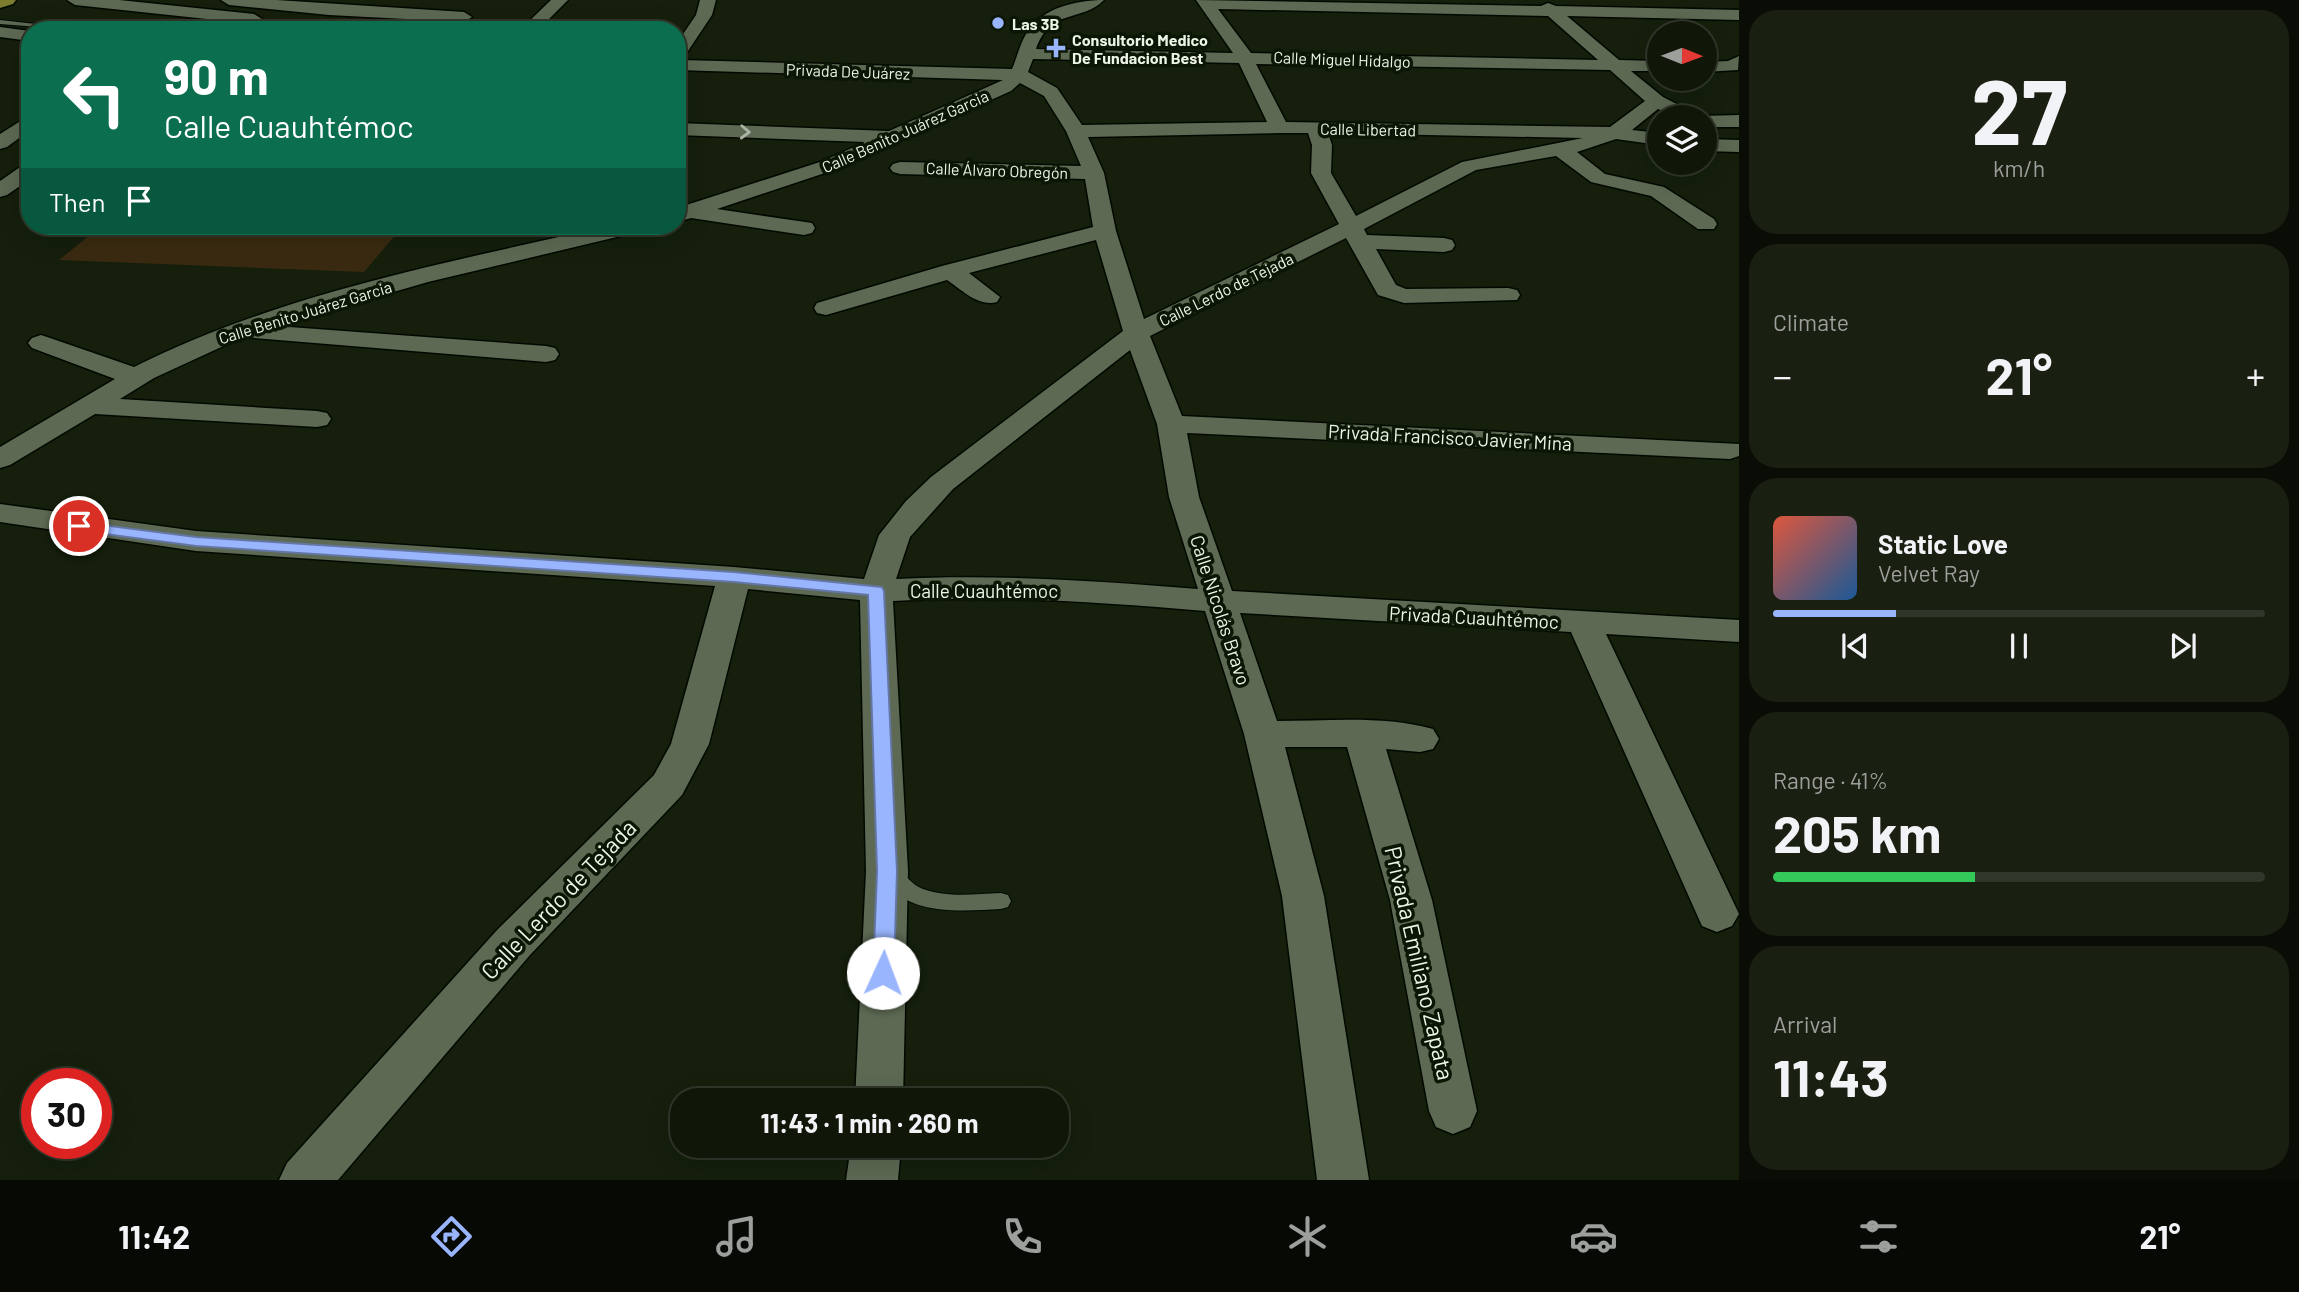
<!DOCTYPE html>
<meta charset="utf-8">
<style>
:root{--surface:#101709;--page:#192012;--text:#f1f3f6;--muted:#9c9f9c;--line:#30362a;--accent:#99b5fd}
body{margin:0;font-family:Barlow,sans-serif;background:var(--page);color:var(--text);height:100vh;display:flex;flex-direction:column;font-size:26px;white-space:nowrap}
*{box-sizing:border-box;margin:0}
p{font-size:23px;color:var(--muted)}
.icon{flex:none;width:38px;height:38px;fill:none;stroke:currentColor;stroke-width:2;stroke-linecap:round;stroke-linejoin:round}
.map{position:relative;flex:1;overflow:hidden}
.side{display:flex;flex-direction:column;gap:10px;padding:10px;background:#090d05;width:560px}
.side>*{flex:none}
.guide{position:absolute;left:21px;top:21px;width:665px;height:214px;border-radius:28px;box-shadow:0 7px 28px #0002,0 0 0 2px var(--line);background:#0b6e4f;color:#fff;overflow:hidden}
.needle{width:46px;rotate:91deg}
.tools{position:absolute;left:1647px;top:21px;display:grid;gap:14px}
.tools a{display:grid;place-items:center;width:70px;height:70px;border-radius:50%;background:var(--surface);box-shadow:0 7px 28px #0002,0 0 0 2px var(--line);font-size:35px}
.speed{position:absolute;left:21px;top:1068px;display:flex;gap:14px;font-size:35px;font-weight:700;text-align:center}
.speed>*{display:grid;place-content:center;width:91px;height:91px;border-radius:50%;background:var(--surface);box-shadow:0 7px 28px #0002,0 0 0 2px var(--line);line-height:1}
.speed .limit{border:10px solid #d22;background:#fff;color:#111}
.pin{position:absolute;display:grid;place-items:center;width:60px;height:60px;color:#fff;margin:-30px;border:4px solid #fff;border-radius:50%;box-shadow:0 2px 7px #0007}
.me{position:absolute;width:77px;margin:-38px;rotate:2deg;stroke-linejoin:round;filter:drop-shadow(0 0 5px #0008)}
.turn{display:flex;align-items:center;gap:24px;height:147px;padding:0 28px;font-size:32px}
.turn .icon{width:91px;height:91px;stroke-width:2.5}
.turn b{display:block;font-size:49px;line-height:60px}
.then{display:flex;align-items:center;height:66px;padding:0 28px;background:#0003;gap:14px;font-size:26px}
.big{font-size:52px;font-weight:700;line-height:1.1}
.side .card{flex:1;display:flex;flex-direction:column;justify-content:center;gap:10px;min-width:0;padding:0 24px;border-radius:28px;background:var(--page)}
.side .dial{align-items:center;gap:0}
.dial b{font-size:91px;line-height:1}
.song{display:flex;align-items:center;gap:21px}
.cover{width:84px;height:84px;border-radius:10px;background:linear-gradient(135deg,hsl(10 70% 55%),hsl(210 70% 35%))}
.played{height:7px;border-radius:4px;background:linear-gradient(90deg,var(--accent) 25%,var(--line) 25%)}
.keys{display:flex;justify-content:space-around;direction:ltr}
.heat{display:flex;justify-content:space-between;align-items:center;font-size:38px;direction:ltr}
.charge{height:10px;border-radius:5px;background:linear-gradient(90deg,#34c759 41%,var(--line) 0)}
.trip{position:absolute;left:670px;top:1088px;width:399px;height:70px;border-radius:28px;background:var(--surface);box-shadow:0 7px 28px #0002,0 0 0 2px var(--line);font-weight:700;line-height:70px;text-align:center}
.tab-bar{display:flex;height:112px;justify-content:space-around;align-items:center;background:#060904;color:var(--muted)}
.tab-bar .icon{width:49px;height:49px}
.tab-bar .on{color:var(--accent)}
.tab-bar b{font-size:32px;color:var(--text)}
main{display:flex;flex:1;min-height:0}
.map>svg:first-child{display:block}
.green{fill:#3a2a11}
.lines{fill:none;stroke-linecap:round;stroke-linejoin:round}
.service-casing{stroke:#030900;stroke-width:2}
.minor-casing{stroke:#030900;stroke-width:3}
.primary-casing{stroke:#030900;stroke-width:3}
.service{fill:#5d6953;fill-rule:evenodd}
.minor{fill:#5d6953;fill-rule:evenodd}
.primary{fill:#7d7c2f;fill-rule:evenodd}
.oneway{stroke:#acb5a5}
.route{fill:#99b5fd;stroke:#6376a4;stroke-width:2}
.poi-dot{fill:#99b5fd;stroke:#0c1604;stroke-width:2.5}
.labels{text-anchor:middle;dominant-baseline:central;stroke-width:7;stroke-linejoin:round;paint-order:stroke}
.far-poi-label{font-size:16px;font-weight:bold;fill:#edf4e8;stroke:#0c1604;text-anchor:start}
.far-street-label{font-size:16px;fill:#edf4e8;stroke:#0c1604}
.street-label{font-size:19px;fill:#edf4e8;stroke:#0c1604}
.near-street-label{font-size:23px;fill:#edf4e8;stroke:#0c1604}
</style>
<main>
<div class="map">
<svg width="1739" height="1180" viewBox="0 0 1739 1180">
<rect width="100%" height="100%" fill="#151f0c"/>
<path class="green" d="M101 226H403L364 272 59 260Z"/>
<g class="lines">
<g class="service-casing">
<path id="service" d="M0 20 72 28 76 30 0 24Z
M891 867C904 871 911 885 923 889 948 898 975 894 1001 893L1008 895 1011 901 1008 907 1001 909C961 911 903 917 881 875L884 869Z"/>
</g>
<g class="minor-casing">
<path id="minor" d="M67 0H119L254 14 262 19 254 24 75 5Z
M221 0H276L464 12 472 17 464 22 329 15 229 5Z
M551 0H568L538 30H520Z
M700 0H716L712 15 682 60 1012 69C1017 58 1019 46 1026 34 1041 8 1076 0 1104 0 1081 23 1051 7 1036 49L1233 53 1196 0 1541 6 1548 3 1556 6 1739 10V20L1567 16 1619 60 1659 61V71H1631L1663 97 1700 116 1739 115V127H1704V117H1676L1658 109 1632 130 1659 133V145L1616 139 1577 152 1605 174 1664 187 1714 219 1717 224 1714 229H1698L1651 196 1591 182 1556 156 1476 170 1364 229 1367 235 1444 238 1452 240 1455 245 1452 250 1444 252 1376 249 1396 285 1406 289 1508 288 1517 290 1520 295 1517 300 1404 303 1378 295 1346 238 1150 336 1182 416 1739 444V456L1730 459 1187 433 1199 497 1232 591 1739 620V642L1606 634 1739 914 1732 926 1717 932 1702 926 1571 632 1240 613 1277 721C1328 721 1384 715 1433 729L1439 739 1433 749 1420 752 1386 749 1432 900 1477 1111 1470 1127 1453 1134 1436 1127 1429 1111 1390 900 1347 747H1285L1324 896 1369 1180H1317L1282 896 1244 734 1205 611C1099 602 1000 595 893 601L908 871 903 1101H855L866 871 860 600 748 589 709 744 682 795 530 955 338 1180H279L287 1163 498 929 654 775 671 744 715 586 196 551 0 522V504L196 531 734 567 864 579 879 535 906 501 931 477 1123 331 1096 240 969 273 1000 297 997 302C978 307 962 290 947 280L826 315 817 313 814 308 817 303 942 266 1093 227 1085 179 900 174 893 172 890 168 893 164 900 162 1081 166 1066 131 1044 96 1020 83 1011 91 837 169 717 209 812 223 815 228 812 233 804 235 691 218 677 222V208L823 161 865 142 677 135V123L889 131 1003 80 677 70V43L696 15ZM1218 9 1548 16 1598 60 1251 53ZM1033 59 1239 63 1267 122 1082 125 1057 88 1028 72ZM1256 64 1610 70 1645 101 1610 127 1286 122ZM1281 133H1308L1312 145 1311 173 1339 224 1144 319 1116 231 1104 173 1088 137ZM1328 133 1583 138 1462 162 1356 216 1331 173 1332 145ZM1130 350 1157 424 1169 497 1198 589C1097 581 998 574 896 579L910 537 953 489Z
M0 27 30 31V41L0 37Z
M1739 56 1738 70 1704 72V62L1728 61Z
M30 115V130L7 147 0 149V134Z
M1704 139 1739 140V152L1704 151Z
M30 163V179L7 195 0 197V181L23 165Z
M397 226H419C414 234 408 234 399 232Z
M607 226H645L642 231 428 282 276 326 546 346 555 348 559 354 555 360 546 362 243 337 154 378 120 399 317 411 327 413 331 419 327 425 317 427 95 414 10 465 0 468V447L115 379 32 348 28 343 32 338 41 335 50 338 134 367C281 293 447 263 607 226Z
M851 1146H901L898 1180H846Z"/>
</g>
<g class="primary-casing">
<path id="primary" d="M0 0H16L13 4 0 8Z"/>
</g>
<use href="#service" class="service"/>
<use href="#minor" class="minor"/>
<use href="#primary" class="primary"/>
</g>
<defs><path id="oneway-chevron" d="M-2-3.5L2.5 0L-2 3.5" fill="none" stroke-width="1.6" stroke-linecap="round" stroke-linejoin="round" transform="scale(1.75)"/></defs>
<use class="oneway" href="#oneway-chevron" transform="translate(745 132) rotate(2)"/>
<path class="route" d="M79 522 196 537 734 572 882 587 884 591 897 871 894 973 891 979 883 982 876 979 873 973 877 871 868 595 734 582 196 546 74 530 72 526Z"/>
<g class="poi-dot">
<circle cx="998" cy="23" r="7"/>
<path d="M1052.5 37.5h7v7h7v7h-7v7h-7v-7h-7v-7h7z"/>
</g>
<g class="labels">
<g class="far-poi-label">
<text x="1012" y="23">Las 3B</text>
<text x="1072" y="39">Consultorio Medico<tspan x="1072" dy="18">De Fundacion Best</tspan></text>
</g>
<g class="far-street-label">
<text transform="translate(1342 59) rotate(2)">Calle Miguel Hidalgo</text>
<text transform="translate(848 71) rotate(2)">Privada De Juárez</text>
<text transform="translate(1368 129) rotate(1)">Calle Libertad</text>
<text transform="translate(905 131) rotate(-24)">Calle Benito Juárez Garcia</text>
<text transform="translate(997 170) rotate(2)">Calle Álvaro Obregón</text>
<text transform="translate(1226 289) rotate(-26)">Calle Lerdo de Tejada</text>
<text transform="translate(305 312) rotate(-17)">Calle Benito Juárez Garcia</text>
</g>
<g class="street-label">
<text transform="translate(1450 437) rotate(3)">Privada Francisco Javier Mina</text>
<text x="984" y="590">Calle Cuauhtémoc</text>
<text transform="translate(1221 610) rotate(72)">Calle Nicolás Bravo</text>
<text transform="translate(1474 617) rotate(3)">Privada Cuauhtémoc</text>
</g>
<g class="near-street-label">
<text transform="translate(558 899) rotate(-46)">Calle Lerdo de Tejada</text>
<text transform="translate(1420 963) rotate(77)">Privada Emiliano Zapata</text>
</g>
</g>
</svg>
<div class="tools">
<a><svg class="needle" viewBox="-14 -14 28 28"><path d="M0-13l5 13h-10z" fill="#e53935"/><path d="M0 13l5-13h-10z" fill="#9c9f9c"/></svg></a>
<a><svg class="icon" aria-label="layers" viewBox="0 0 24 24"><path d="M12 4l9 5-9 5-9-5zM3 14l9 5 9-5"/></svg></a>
</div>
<div class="speed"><div class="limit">30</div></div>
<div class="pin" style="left:79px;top:526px;background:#d93025"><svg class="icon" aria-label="arrive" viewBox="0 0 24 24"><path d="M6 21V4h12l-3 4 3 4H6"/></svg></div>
<svg class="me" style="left:883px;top:973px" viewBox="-20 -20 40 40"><circle r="19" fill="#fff"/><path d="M0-13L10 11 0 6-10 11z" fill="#99b5fd"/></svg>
<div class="trip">11:43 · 1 min · 260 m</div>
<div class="guide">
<div class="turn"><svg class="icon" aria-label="left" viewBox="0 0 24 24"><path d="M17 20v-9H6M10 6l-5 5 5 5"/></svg><div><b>90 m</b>Calle Cuauhtémoc</div></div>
<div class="then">Then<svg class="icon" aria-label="arrive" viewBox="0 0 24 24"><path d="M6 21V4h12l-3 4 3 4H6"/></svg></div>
</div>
</div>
<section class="side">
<div class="card dial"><b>27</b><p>km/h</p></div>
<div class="card"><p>Climate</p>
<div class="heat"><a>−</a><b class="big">21°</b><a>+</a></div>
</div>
<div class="card">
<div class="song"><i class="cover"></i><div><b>Static Love</b><p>Velvet Ray</p></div></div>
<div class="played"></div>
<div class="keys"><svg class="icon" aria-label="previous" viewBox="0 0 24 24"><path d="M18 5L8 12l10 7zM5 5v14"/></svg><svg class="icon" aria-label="pause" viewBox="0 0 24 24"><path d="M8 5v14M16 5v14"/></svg><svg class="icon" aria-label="next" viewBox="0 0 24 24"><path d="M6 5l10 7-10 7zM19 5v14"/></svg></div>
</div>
<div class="card"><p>Range · 41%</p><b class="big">205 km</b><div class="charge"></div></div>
<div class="card"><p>Arrival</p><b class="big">11:43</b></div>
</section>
</main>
<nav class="tab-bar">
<b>11:42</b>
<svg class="icon on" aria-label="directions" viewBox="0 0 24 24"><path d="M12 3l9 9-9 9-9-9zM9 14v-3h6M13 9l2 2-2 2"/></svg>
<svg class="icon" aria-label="music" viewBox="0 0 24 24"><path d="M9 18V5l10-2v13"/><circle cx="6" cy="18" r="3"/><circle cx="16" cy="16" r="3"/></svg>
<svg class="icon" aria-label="phone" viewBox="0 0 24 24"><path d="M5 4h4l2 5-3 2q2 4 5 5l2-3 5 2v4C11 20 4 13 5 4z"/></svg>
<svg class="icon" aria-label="climate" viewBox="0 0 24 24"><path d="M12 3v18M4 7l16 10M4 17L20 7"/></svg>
<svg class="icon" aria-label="car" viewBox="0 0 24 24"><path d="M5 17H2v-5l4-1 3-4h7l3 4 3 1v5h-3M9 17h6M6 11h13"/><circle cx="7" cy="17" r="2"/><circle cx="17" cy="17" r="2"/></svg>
<svg class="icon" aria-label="filters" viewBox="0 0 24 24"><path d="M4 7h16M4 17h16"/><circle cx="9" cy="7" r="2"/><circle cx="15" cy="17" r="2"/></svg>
<b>21°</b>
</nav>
